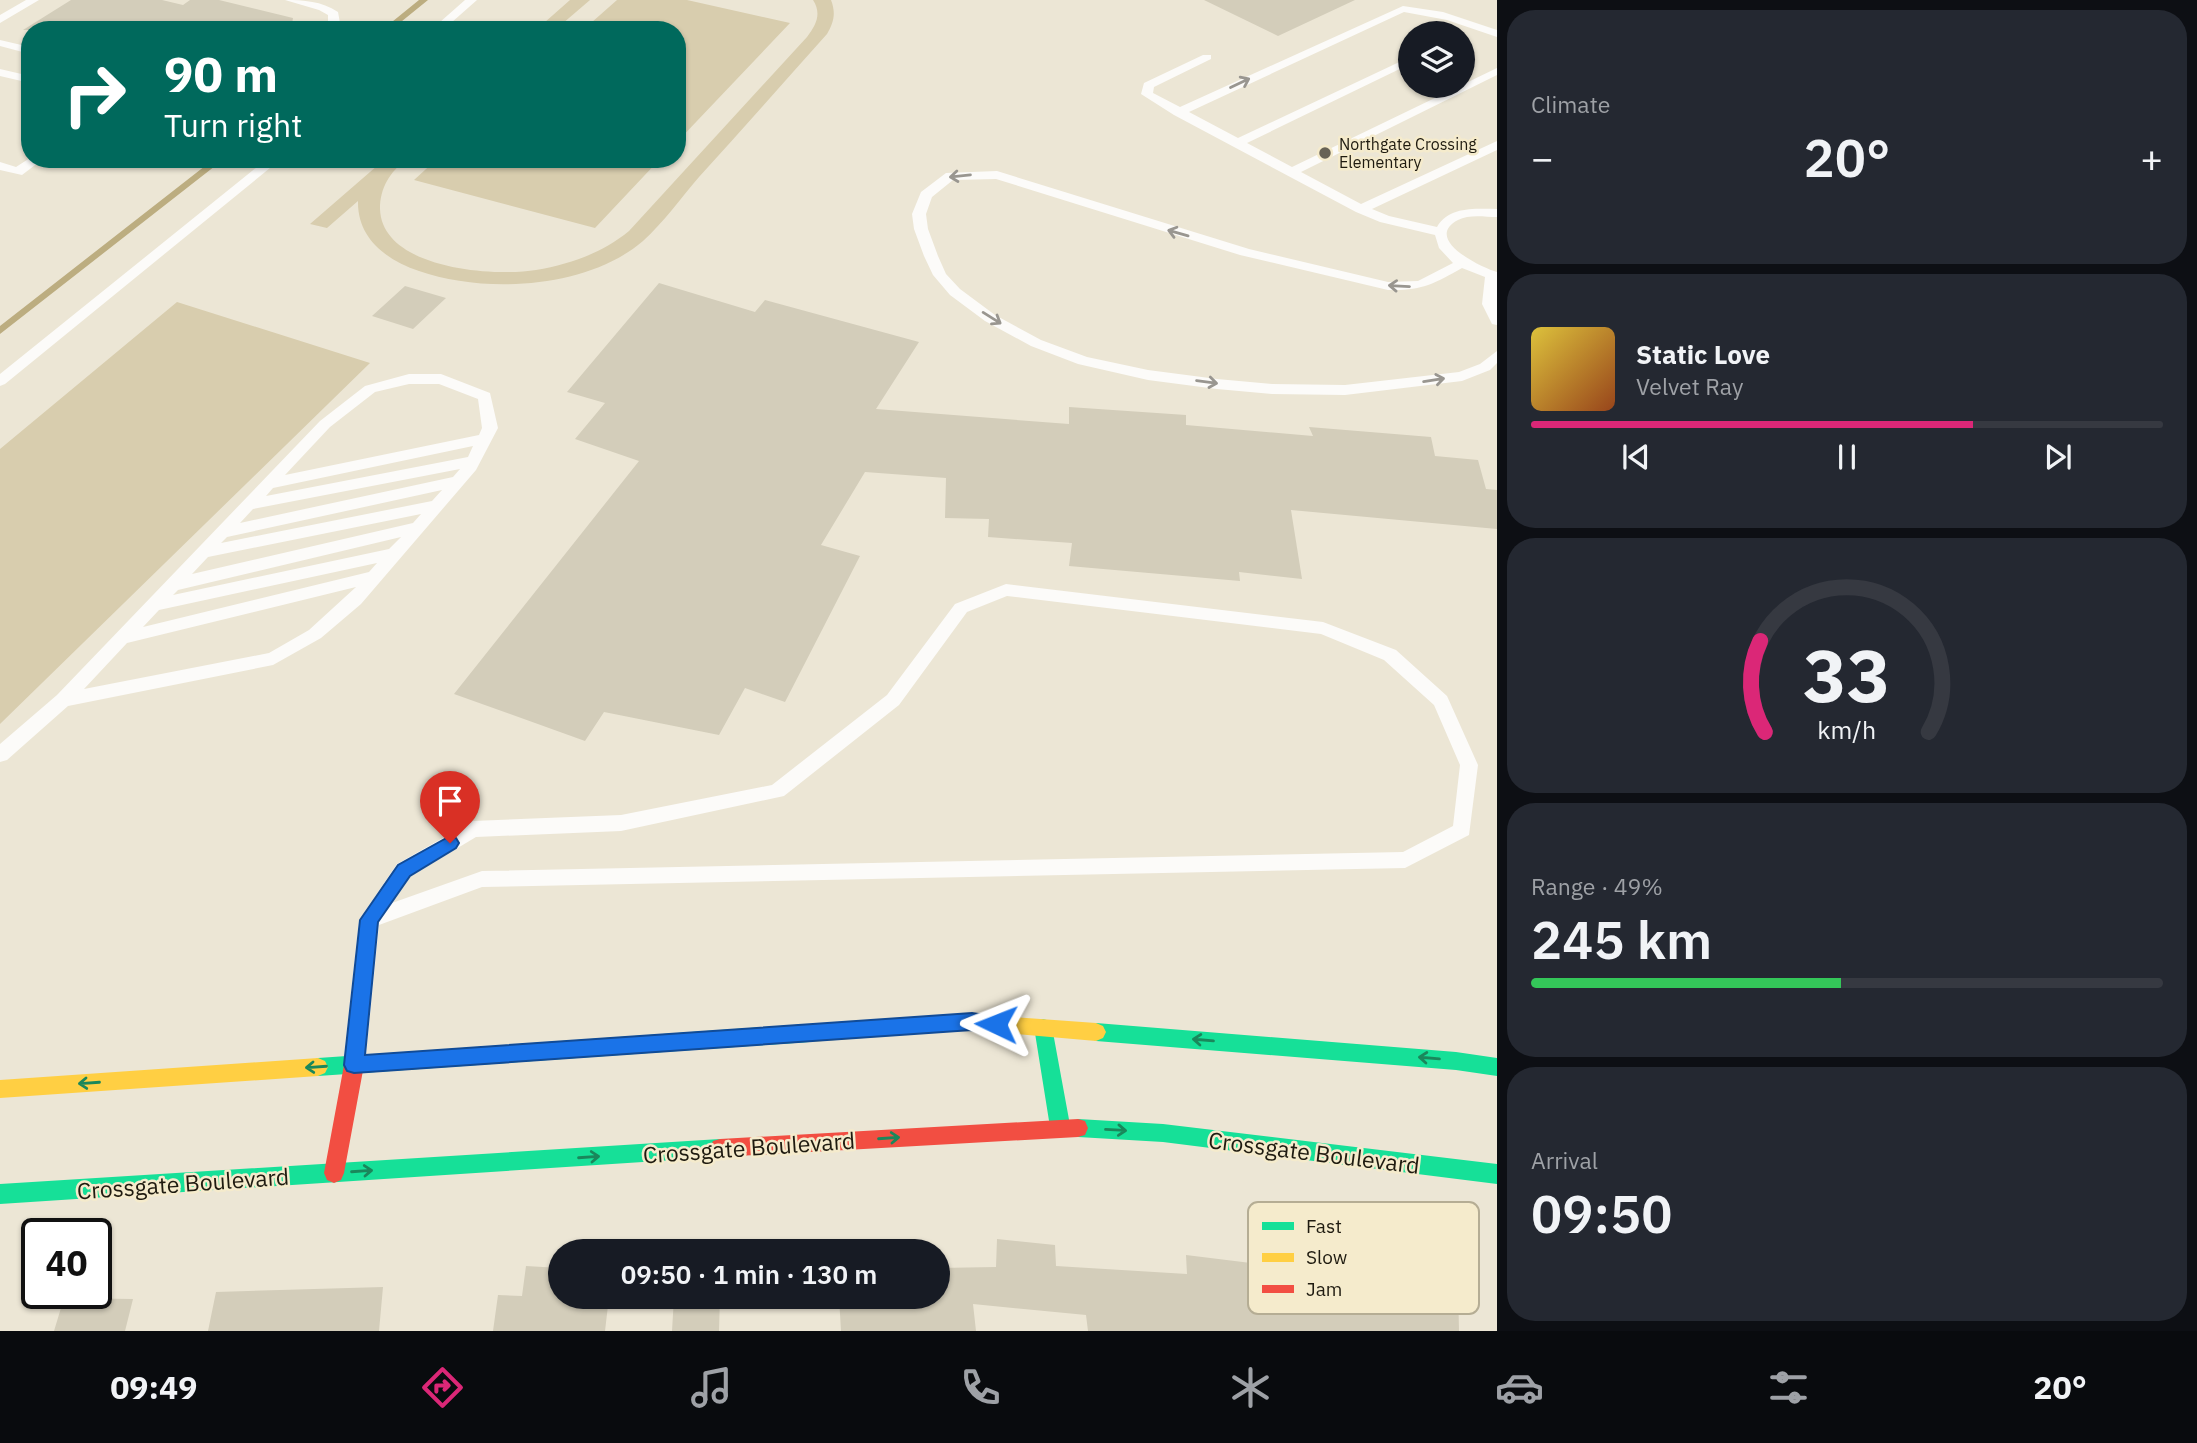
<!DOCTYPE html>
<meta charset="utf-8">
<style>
:root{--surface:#171b24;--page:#242831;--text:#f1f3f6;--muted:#9ea1a6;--line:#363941;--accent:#db2777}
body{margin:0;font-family:"IBM Plex Sans",sans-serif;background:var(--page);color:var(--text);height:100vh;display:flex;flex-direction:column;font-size:26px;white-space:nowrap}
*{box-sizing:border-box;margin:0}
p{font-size:23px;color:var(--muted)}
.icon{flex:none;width:38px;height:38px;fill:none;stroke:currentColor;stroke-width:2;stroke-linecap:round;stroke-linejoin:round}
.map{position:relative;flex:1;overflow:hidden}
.drawer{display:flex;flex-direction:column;gap:10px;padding:10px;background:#0d0f14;width:700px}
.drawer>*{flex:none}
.guide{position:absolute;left:21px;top:21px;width:665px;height:147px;border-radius:28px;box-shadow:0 2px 5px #0004;background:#00695c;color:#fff;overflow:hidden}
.controls{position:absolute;left:1398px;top:21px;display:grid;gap:14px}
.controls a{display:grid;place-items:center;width:77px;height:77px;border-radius:50%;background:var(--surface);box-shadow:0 2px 5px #0004;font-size:35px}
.speed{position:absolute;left:21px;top:1218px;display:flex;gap:14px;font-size:35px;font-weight:700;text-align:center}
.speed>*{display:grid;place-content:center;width:91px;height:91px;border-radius:50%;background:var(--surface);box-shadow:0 2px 5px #0004;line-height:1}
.speed .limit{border:4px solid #111;border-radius:10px;background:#fff;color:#111}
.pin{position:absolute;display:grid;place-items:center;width:60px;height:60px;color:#fff;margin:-72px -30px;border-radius:50% 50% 50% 0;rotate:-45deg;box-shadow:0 0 7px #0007}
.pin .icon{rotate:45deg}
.me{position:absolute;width:77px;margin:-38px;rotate:272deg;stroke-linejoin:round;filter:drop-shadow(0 0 5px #0008)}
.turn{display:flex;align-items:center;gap:24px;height:147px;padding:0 28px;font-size:32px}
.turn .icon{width:91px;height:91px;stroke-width:2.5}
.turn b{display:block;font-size:49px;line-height:60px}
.big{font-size:52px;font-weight:600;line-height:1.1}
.drawer .widget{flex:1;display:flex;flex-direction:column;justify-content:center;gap:10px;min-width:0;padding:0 24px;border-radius:28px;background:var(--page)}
.drawer .dial{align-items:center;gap:0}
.dial svg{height:182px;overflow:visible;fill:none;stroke:var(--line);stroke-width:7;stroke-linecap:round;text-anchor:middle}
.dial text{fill:var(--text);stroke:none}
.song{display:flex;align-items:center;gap:21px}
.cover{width:84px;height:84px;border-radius:10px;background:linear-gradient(135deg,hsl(50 70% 55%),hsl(20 70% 35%))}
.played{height:7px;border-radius:4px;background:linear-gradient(90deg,var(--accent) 70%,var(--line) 70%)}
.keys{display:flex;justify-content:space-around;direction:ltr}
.heat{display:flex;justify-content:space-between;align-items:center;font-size:38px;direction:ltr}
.charge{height:10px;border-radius:5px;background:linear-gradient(90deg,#34c759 49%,var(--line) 0)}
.trip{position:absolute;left:548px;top:1239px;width:402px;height:70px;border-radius:35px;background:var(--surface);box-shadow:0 2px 5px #0004;font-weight:600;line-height:70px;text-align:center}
.tabs{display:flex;height:112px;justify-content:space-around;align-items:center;background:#090b0e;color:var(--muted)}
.tabs .icon{width:49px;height:49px}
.tabs .on{color:var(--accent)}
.tabs b{font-size:32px;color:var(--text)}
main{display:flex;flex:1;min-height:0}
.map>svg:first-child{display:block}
.green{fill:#d8cdae}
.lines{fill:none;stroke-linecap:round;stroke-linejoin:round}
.stream{fill:#bcad80;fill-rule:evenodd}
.building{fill:#d3cdba}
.lane{fill:#fcfbf9;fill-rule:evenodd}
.fast{fill:#16e098;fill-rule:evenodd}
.slow{fill:#ffcf43;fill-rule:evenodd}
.jam{fill:#f24e42;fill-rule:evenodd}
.oneway{stroke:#999690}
.oneway2{stroke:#1a875b}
.route{fill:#1a73e8;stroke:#114b97;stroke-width:2}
.poi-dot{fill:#676255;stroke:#f5ebcc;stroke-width:2.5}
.labels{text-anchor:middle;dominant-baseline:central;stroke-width:5;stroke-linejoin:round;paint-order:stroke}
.far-poi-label{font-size:16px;fill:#1f1b10;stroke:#f5ebcc;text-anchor:start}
.near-street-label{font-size:23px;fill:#1f1b10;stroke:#f5ebcc}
.key{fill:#f5ebcc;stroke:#b5ad94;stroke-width:2}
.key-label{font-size:19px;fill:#1f1b10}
</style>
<main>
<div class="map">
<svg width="1497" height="1331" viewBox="0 0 1497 1331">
<rect width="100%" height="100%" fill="#ece6d5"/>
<path class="green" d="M570 0H590L555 30H536Z
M617 0H687L790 23 677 142V30H583Z
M813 0H831C836 13 834 22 827 34 784 82 742 130 699 177 681 198 663 223 643 241 587 289 485 294 419 271 386 260 357 238 358 201L327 228 310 224 385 159H406C390 173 380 187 380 209 382 269 493 277 536 270 571 264 602 253 629 231L807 37C816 25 822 14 813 0Z
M437 159H660L595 228 414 180Z
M177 302 370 363 0 724V449Z"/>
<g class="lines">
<path class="stream" d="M419 0H428L391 30H382Z
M214 159H224L0 334V326Z"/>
</g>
<path class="building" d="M71 0H162L183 5 190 0H219L293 18 291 30H23Z
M1204 0H1355L1278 36Z
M659 283 755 312 765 300 919 342 876 409 1069 424V407L1186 415V425L1313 436 1309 427 1431 437 1435 456 1478 460 1486 489 1497 490V529L1291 510 1302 579 1239 572 1240 581 1069 566 1072 543 988 537 989 519 945 518 946 478 865 472 821 545 860 556 785 702 745 688 719 735 604 712 585 741 454 694 639 461 575 439 605 403 567 392Z
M405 286 446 298 413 329 372 316Z
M997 1239 1055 1245 1056 1266 1187 1274 1186 1255 1267 1265 1265 1243 1344 1254 1458 1285 1459 1331H1088L1086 1315 973 1304 976 1331H841L839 1297H938V1268L996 1267Z
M526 1266 560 1268V1297H609L605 1331H493L498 1295 522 1296Z
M383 1287 379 1331H208L216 1292Z
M674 1297H720L719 1331H672Z
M64 1298 133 1299 125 1331H54Z"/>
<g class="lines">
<path class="lane" d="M26 0H39L0 23V15Z
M285 0C304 0 321 1 338 12L340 23 334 30H322L328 22V15L319 10Z
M465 0H477L443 30H431Z
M1403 6 1443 12 1497 30V37L1447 20 1404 12 1189 112 1238 138 1410 57V64L1247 143 1292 167 1497 68V75L1301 172 1361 204 1497 141V150L1372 209 1389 216 1437 227C1449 206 1476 209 1497 209V217C1485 217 1469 214 1458 220 1422 239 1482 268 1497 272V325L1492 324 1482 304 1485 277 1462 268C1434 284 1421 291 1388 290L1240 255 996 179 953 180 932 197 926 214 928 229 938 256 946 274 960 289 995 315 1041 340 1087 357 1148 370 1217 379 1272 384 1345 385 1459 372 1480 364 1497 351V363L1490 370 1462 381 1345 395 1272 394 1217 389 1148 380 1078 364 1031 346 985 321 950 295 933 275 924 256 914 229 912 214 921 192 946 173 997 171 1249 249 1388 282 1418 281 1453 263 1439 248 1435 235 1380 222 1356 212 1174 115 1141 94 1144 83 1203 55H1211V59L1154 87 1153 93 1180 107Z
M0 40 30 47V54L0 46Z
M0 69 30 76V83L0 76Z
M30 158 43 159 22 175 0 170V162L16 167Z
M267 159H281L5 384 0 386V374Z
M409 374H441L490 393 498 428 476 470 361 604 321 638 273 665 68 706 7 760 0 762V744L57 695 320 421 365 386ZM409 384H439L478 399 482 428 479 435 285 475 330 427 375 392ZM473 446 468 457 266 496 273 488ZM460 469 453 477 240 523 253 509ZM442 490 432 501 221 543 227 537ZM421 514 413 523 192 574 208 557ZM401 537 389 549 173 595 178 590ZM377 563 369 572 143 627 159 610ZM356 587 309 630 269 653 84 689 127 643Z
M1006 584 1323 622 1396 650 1447 696 1478 765 1469 835 1405 868 482 887 379 925 365 1065 362 1072 354 1075 346 1072 343 1065 359 920 397 864 473 821 621 815 772 785 887 695 955 604ZM1007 596 1321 634 1384 660 1434 705 1460 765 1453 826 1403 852 482 871 392 903 411 876 476 837 621 831 784 796 899 705 967 612Z"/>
<path class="fast" d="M1043 1019 1050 1021 1052 1027 1070 1125 1078 1119 1163 1124 1497 1164V1184L1163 1142 1078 1137 1071 1135 1069 1130 1067 1134 1060 1136 1053 1134 1050 1127 1034 1027 1036 1021Z
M1096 1023 1456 1052 1497 1058V1076L1456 1070 1096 1041 1089 1038 1086 1032 1089 1026Z
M809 1024 816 1027 819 1033 816 1039 809 1042 318 1076 311 1073 308 1067 311 1061 318 1058Z
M720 1139 727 1141 730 1148 727 1155 720 1157 0 1204V1184Z"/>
<path class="slow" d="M972 1014 1096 1023 1103 1026 1106 1032 1103 1038 1096 1041 972 1030 809 1042 802 1039 799 1033 802 1027 809 1024Z
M318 1058 325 1061 328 1067 325 1073 318 1076 0 1098V1080Z"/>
<path class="jam" d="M354 1056 361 1059 364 1065 344 1173 341 1180 334 1183 327 1180 324 1173 344 1065 347 1059Z
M1078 1119 1085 1121 1088 1128 1085 1135 1078 1137 720 1157 713 1155 710 1148 713 1141 720 1139Z"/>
</g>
<defs><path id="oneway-shaft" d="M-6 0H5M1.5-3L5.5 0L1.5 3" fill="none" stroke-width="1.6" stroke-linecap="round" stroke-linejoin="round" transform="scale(1.75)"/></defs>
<g class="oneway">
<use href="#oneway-shaft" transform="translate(1240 83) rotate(-25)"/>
<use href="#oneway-shaft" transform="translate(960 176) rotate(174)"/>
<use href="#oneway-shaft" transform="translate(1178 233) rotate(-164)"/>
<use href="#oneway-shaft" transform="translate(1399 286) rotate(-177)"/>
<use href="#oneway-shaft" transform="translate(992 318) rotate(32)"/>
<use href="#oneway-shaft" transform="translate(1434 380) rotate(-9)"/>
<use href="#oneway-shaft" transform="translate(1207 382) rotate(7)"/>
</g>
<g class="oneway2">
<use href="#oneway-shaft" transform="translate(1203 1040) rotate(-175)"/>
<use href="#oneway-shaft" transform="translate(1429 1058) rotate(-175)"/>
<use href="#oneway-shaft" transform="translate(316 1067) rotate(176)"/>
<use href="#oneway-shaft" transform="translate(89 1083) rotate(176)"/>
<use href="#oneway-shaft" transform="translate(1116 1130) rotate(3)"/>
<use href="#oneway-shaft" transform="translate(889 1138) rotate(-4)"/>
<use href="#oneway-shaft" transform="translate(589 1157) rotate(-4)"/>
<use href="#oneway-shaft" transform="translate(362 1171) rotate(-4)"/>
</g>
<path class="route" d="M450 836 456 838 459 843 456 848 410 876 378 922 365 1055 972 1013 1003 1018 1005 1024 1003 1030 996 1032 972 1030 354 1073 347 1071 344 1065 360 920 398 865Z"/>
<circle class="poi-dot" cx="1325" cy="153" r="7"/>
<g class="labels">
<g class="far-poi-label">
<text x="1339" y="144">Northgate Crossing<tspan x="1339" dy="18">Elementary</tspan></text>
</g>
<g class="near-street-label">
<text transform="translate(749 1147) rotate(-4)">Crossgate Boulevard</text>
<text transform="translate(1314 1152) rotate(7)">Crossgate Boulevard</text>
<text transform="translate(183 1183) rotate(-4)">Crossgate Boulevard</text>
</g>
</g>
<rect x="1248" y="1202" width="231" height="112" rx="10" class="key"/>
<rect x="1262" y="1222" width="32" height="8" fill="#16e098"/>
<rect x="1262" y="1253" width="32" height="9" fill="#ffcf43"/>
<rect x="1262" y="1285" width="32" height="8" fill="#f24e42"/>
<g class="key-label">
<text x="1306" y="1233">Fast</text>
<text x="1306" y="1264">Slow</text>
<text x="1306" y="1296">Jam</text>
</g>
</svg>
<div class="controls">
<a><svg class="icon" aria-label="layers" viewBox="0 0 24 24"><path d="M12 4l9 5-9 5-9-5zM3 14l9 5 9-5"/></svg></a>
</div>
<div class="speed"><div class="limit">40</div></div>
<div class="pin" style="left:450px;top:843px;background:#d93025"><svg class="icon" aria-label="arrive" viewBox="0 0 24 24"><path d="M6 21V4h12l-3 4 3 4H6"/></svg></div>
<svg class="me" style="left:996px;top:1024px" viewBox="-20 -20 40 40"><path d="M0-17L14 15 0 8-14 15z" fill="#1a73e8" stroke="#fff" stroke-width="4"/></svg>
<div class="trip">09:50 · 1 min · 130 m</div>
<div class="guide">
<div class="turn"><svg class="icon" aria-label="right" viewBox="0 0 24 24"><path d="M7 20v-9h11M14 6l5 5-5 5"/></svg><div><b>90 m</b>Turn right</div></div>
</div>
</div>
<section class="drawer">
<div class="widget"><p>Climate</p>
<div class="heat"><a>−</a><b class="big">20°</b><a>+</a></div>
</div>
<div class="widget">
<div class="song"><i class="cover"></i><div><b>Static Love</b><p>Velvet Ray</p></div></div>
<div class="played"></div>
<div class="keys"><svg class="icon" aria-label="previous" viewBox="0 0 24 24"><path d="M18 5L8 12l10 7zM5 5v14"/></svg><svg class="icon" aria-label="pause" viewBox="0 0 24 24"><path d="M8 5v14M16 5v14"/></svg><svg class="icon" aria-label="next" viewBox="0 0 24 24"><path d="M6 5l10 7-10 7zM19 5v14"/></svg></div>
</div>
<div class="widget dial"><svg viewBox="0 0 100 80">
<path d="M14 69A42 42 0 1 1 86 69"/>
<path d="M14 69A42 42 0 0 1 12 29" stroke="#db2777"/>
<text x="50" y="56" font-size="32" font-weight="700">33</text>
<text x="50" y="72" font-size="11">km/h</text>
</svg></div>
<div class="widget"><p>Range · 49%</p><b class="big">245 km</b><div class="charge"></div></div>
<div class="widget"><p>Arrival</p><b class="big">09:50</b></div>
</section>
</main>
<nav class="tabs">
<b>09:49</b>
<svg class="icon on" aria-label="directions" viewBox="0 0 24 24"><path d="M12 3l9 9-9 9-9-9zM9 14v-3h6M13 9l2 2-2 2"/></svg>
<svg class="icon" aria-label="music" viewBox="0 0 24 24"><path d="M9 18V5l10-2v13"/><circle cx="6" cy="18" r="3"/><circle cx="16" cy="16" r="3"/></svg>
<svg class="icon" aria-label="phone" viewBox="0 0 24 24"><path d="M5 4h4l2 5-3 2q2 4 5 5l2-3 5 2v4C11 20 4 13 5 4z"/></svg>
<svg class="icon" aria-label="climate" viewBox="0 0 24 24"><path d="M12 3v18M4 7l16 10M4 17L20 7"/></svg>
<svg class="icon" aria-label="car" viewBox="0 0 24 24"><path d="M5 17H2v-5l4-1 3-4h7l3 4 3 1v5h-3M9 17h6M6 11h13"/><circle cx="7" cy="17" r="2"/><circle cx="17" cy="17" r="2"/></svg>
<svg class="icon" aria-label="filters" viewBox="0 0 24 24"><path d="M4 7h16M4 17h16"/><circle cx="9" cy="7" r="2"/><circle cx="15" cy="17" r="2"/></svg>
<b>20°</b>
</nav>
